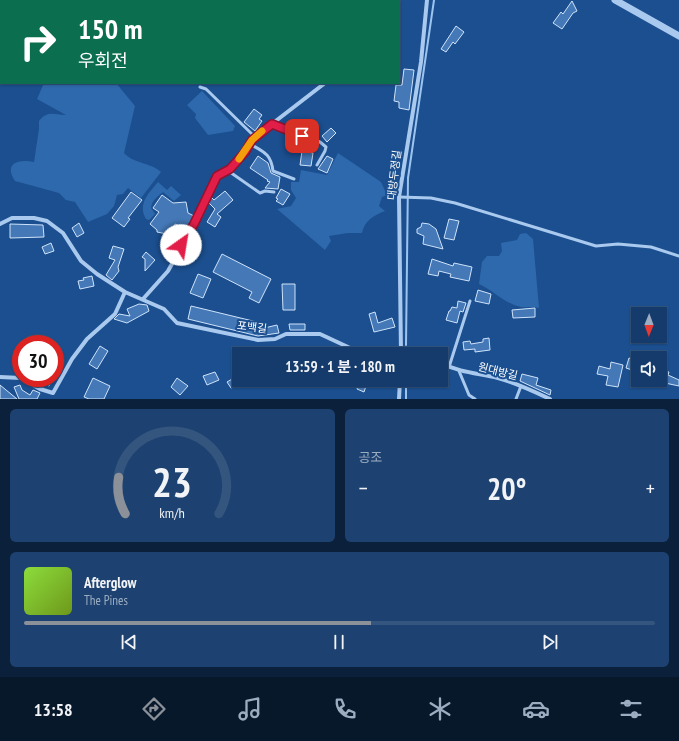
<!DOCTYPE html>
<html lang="ko">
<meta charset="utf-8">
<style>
:root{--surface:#143b6b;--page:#1d4271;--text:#f1f3f6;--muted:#9dadc1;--line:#33557e;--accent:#8c9099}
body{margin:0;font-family:"PT Sans Narrow","Noto Sans KR",sans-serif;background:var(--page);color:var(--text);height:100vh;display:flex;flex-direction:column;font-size:15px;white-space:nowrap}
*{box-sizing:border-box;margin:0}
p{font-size:13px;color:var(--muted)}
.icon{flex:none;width:22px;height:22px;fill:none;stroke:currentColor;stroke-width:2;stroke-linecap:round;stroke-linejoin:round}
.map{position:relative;height:399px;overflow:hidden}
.sheet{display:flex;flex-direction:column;gap:10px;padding:10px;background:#0b203b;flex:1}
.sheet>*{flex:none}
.hud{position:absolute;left:0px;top:0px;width:400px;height:84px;box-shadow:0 1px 3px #0004,0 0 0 1px var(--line);background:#0b6e4f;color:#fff;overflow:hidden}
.needle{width:26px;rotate:181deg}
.tools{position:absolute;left:631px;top:307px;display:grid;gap:8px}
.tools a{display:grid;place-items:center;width:36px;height:36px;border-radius:0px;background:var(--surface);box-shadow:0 1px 3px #0004,0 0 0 1px var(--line);font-size:20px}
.speed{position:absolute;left:12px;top:335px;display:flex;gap:8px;font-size:20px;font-weight:700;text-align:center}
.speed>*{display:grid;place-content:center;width:52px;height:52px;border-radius:50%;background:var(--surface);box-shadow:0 1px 3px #0004,0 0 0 1px var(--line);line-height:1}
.speed .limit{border:6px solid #d22;background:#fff;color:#111}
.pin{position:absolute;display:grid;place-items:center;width:34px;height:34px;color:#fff;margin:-17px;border-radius:8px;box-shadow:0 2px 6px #0006}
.me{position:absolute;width:44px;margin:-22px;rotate:32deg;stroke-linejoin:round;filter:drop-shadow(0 0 3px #0008)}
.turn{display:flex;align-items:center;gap:14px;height:84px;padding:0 12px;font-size:18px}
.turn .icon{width:52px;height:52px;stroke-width:2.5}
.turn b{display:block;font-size:28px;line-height:34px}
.big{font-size:30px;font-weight:700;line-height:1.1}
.sheet .widget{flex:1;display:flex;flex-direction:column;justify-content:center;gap:6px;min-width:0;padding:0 14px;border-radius:6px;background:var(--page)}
.sheet .dial{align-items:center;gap:0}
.dial svg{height:104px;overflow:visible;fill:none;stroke:var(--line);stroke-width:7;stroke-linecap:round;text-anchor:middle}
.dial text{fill:var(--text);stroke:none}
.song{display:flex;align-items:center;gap:12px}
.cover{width:48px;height:48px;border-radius:6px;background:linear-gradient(135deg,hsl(90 70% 55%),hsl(80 70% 35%))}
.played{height:4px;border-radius:2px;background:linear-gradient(90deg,var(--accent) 55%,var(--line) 55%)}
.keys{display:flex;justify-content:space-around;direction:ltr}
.heat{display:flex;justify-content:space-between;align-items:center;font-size:22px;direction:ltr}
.sheet .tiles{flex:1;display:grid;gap:10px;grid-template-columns:1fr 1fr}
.widget:last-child{grid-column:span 2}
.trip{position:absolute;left:232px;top:347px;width:216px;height:40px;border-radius:0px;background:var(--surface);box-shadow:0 1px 3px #0004,0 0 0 1px var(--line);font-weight:700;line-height:40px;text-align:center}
.tabs{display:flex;height:64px;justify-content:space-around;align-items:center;background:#08182b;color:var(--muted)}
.tabs .icon{width:28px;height:28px}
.tabs .on{color:var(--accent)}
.tabs b{font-size:18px;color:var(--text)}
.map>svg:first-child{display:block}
.green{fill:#2e69ad}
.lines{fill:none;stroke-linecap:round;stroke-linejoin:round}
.stream{stroke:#9cc4f0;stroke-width:2}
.building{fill:#4478b7;stroke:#cfe3fa}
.service{stroke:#a9c9ee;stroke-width:3}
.minor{stroke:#a9c9ee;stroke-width:4}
.tertiary{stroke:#a9c9ee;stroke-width:7}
.route-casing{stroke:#92132f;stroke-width:10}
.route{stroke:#e11d48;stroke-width:7}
.slow{stroke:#f59e0b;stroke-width:7}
.labels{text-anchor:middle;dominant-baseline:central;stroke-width:4;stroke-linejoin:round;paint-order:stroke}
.street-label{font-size:11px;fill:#fff;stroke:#1b4f8f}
</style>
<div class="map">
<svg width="679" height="399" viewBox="0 0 679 399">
<rect width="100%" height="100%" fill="#1b4f8f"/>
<path class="green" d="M44 83H116L135 106 124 153C134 164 150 162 161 172L141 198 128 188 123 194 117 195 114 206 107 214 88 222 75 202 66 200 59 193 15 181C3 163 19 159 34 162L39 129V121C48 110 54 115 66 115L37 99Z
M202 91 235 126 233 131 208 135 195 118 196 114 187 105Z
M338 153 381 182 387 195 382 197 379 206 385 211C373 216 365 220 362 233H348L329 236 331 241 325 250 277 209 291 206 296 198 291 190V182H299L301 170 327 175Z
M158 182 167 190 171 186 181 195 174 201 163 192C157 197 152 200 151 208L155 214 149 220 146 219C137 204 149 193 158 182Z
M526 233 533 239 539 308C533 306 527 308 521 307 505 304 493 290 479 284L482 262 487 256H499L502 251 501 243 517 240 520 234Z"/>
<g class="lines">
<path class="stream" d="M406 345 408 178 434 0
M406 399V380"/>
</g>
<path class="building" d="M572 1 577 11 573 13 562 29 553 23 561 12 563 14Z
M456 26 464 32 455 44 453 42 446 52 441 49Z
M404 69 414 70 409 110 399 108V102L394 101 396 85H402Z
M254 109 262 115 259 119 262 121 255 131 244 122Z
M331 128 336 133 327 142 322 136Z
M302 151 313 153 311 166 300 165Z
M258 156 268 163 271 173 280 177 278 189 265 188 270 182 267 181 268 180 250 168Z
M327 156 333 159 327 173 318 169Z
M281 189 290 194 283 205 276 201 278 199 276 198Z
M225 191 233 200 217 214 221 217 215 227 207 222 215 209 208 202 211 197 214 200Z
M131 192 142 200 128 218 130 219 124 227 112 218Z
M162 195 173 203 186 202 188 213 194 216 187 230 175 224 172 235 157 232V230L150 224 159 212 153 208Z
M449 219 459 221 454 240 444 238Z
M79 223 84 233 77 237 72 228Z
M422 223 429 224 436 229 443 249 423 244 424 236 417 233V229L421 227Z
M10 224 43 225 44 237 10 238Z
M51 243 54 251 45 254 42 247Z
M113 246 124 249 118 267 119 271 112 280 106 275 115 260 109 258Z
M146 252 155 260 145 271V259L142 257Z
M222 254 271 279 259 303 249 298 252 292 213 272Z
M432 259 453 266 454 263 472 267 469 281 450 277 451 274 439 271 438 276 428 274Z
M198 274 211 279 203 298 190 293Z
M92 276 94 286 80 289 78 281 84 280 83 278Z
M282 284H295V310H283Z
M478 290 491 294 489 304 475 301Z
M458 301 466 303 463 312 460 311 457 323 446 320 449 311H450L452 307 457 308Z
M139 304 147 305 149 311 127 323 114 319 119 314 130 316 127 309Z
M191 306 257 322 256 330 277 325 279 333 258 336 188 319Z
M535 308V317L513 318 512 310Z
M375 312 378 323 392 318 395 327 374 332 369 314Z
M289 324H305V330H290Z
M489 338 490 350 475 352V349L464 350 463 342 470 341 471 344 483 342V339Z
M100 346 108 351 97 369 89 364Z
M629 358 638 361V372L626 368Z
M611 362 623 365 618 387 606 385 608 376 597 374 599 366 610 369Z
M661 370 669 372 668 375 679 380V386L665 383 666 380 660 378Z
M215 372 219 380 207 385 203 376Z
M522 374 538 378 536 385 551 390 550 395 520 381Z
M239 375V384L231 388 227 382Z
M42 378H54L49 386 45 384 44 387 38 384Z
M93 378 110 386 104 399H89L84 397Z
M177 378 188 386 180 395 171 387Z
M360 380H368L364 392 357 389Z
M0 385 17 399H0Z
M20 385 22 390 30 395 33 390 40 393 37 399H19L14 387Z"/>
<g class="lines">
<path class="service" d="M200 87 206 89 255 137
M272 125 320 142 326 147 325 151 317 165
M250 144C264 152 271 154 273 171L294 179
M227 170 260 193 265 191 274 192
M399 197 431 198 455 203 596 246 618 244 651 247 679 256
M449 367 470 301
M459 371 469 395 475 399
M516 399 521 386"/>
<path class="minor" d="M376 1 377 0
M0 224 12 218H34L47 221 63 233 81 261 97 274 125 292 164 309 177 323 258 340 275 339 286 334H320L363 354
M143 299 168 271 194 224 217 176 229 169 239 159 255 137 325 83
M401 354 399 197 421 62 427 0
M410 354H417
M441 363C461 373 477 373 498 378 516 383 533 391 550 399
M0 377 21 378
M21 378 40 389 53 393 72 359 87 339 115 314 125 292
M399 399 400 380"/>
<path class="tertiary" d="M615 0 679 36"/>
</g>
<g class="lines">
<g class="route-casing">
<path id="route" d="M181 245 194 224 217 176 230 169 245 152 252 140 272 124 302 136"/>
</g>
<use href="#route" class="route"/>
<path class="slow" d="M239 159 252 140 262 131"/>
</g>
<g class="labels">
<g class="street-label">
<text transform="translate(394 175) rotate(-83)">대방두정길</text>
<text transform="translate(252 327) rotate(7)">포백길</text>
<text transform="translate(498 371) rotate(14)">원대방길</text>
</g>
</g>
</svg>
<div class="tools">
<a><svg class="needle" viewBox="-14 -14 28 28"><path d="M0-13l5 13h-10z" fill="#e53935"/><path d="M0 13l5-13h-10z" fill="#9dadc1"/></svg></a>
<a><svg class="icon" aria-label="sound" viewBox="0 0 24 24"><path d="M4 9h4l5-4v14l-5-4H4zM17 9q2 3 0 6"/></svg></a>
</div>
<div class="speed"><div class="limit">30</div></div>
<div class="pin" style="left:302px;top:136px;background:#d93025"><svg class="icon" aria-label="arrive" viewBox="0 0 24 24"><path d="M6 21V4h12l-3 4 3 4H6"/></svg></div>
<svg class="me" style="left:181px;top:245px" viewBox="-20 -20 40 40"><circle r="19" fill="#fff"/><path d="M0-13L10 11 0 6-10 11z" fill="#e11d48"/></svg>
<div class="trip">13:59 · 1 분 · 180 m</div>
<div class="hud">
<div class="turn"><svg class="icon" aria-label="right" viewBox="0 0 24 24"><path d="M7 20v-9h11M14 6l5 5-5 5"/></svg><div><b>150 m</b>우회전</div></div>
</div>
</div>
<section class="sheet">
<div class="tiles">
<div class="widget dial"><svg viewBox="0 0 100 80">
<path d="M14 69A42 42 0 1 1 86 69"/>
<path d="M14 69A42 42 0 0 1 9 41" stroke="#8c9099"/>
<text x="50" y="56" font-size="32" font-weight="700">23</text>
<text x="50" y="72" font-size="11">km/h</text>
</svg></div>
<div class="widget"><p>공조</p>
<div class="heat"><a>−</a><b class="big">20°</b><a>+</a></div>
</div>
<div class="widget">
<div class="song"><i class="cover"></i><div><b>Afterglow</b><p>The Pines</p></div></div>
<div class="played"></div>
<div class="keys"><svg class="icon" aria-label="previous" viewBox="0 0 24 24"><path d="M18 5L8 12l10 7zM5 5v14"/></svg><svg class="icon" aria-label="pause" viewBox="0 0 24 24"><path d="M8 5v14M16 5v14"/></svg><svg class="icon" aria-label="next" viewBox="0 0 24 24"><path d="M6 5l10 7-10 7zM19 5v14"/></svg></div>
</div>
</div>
</section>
<nav class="tabs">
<b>13:58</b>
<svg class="icon on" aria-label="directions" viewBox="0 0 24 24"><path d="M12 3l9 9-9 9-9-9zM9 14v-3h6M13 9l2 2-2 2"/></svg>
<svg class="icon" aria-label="music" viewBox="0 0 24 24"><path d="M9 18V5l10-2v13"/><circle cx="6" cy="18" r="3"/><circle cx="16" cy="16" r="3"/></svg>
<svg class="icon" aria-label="phone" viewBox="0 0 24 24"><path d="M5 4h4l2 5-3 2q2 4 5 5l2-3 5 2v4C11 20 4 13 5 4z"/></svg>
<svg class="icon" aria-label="climate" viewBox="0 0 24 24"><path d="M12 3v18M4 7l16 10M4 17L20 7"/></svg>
<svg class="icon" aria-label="car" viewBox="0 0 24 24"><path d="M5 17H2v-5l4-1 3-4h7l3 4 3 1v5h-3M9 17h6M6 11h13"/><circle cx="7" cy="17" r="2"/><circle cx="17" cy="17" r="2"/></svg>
<svg class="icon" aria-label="filters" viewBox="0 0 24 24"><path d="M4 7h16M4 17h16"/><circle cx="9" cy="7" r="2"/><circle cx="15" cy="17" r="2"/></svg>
</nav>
